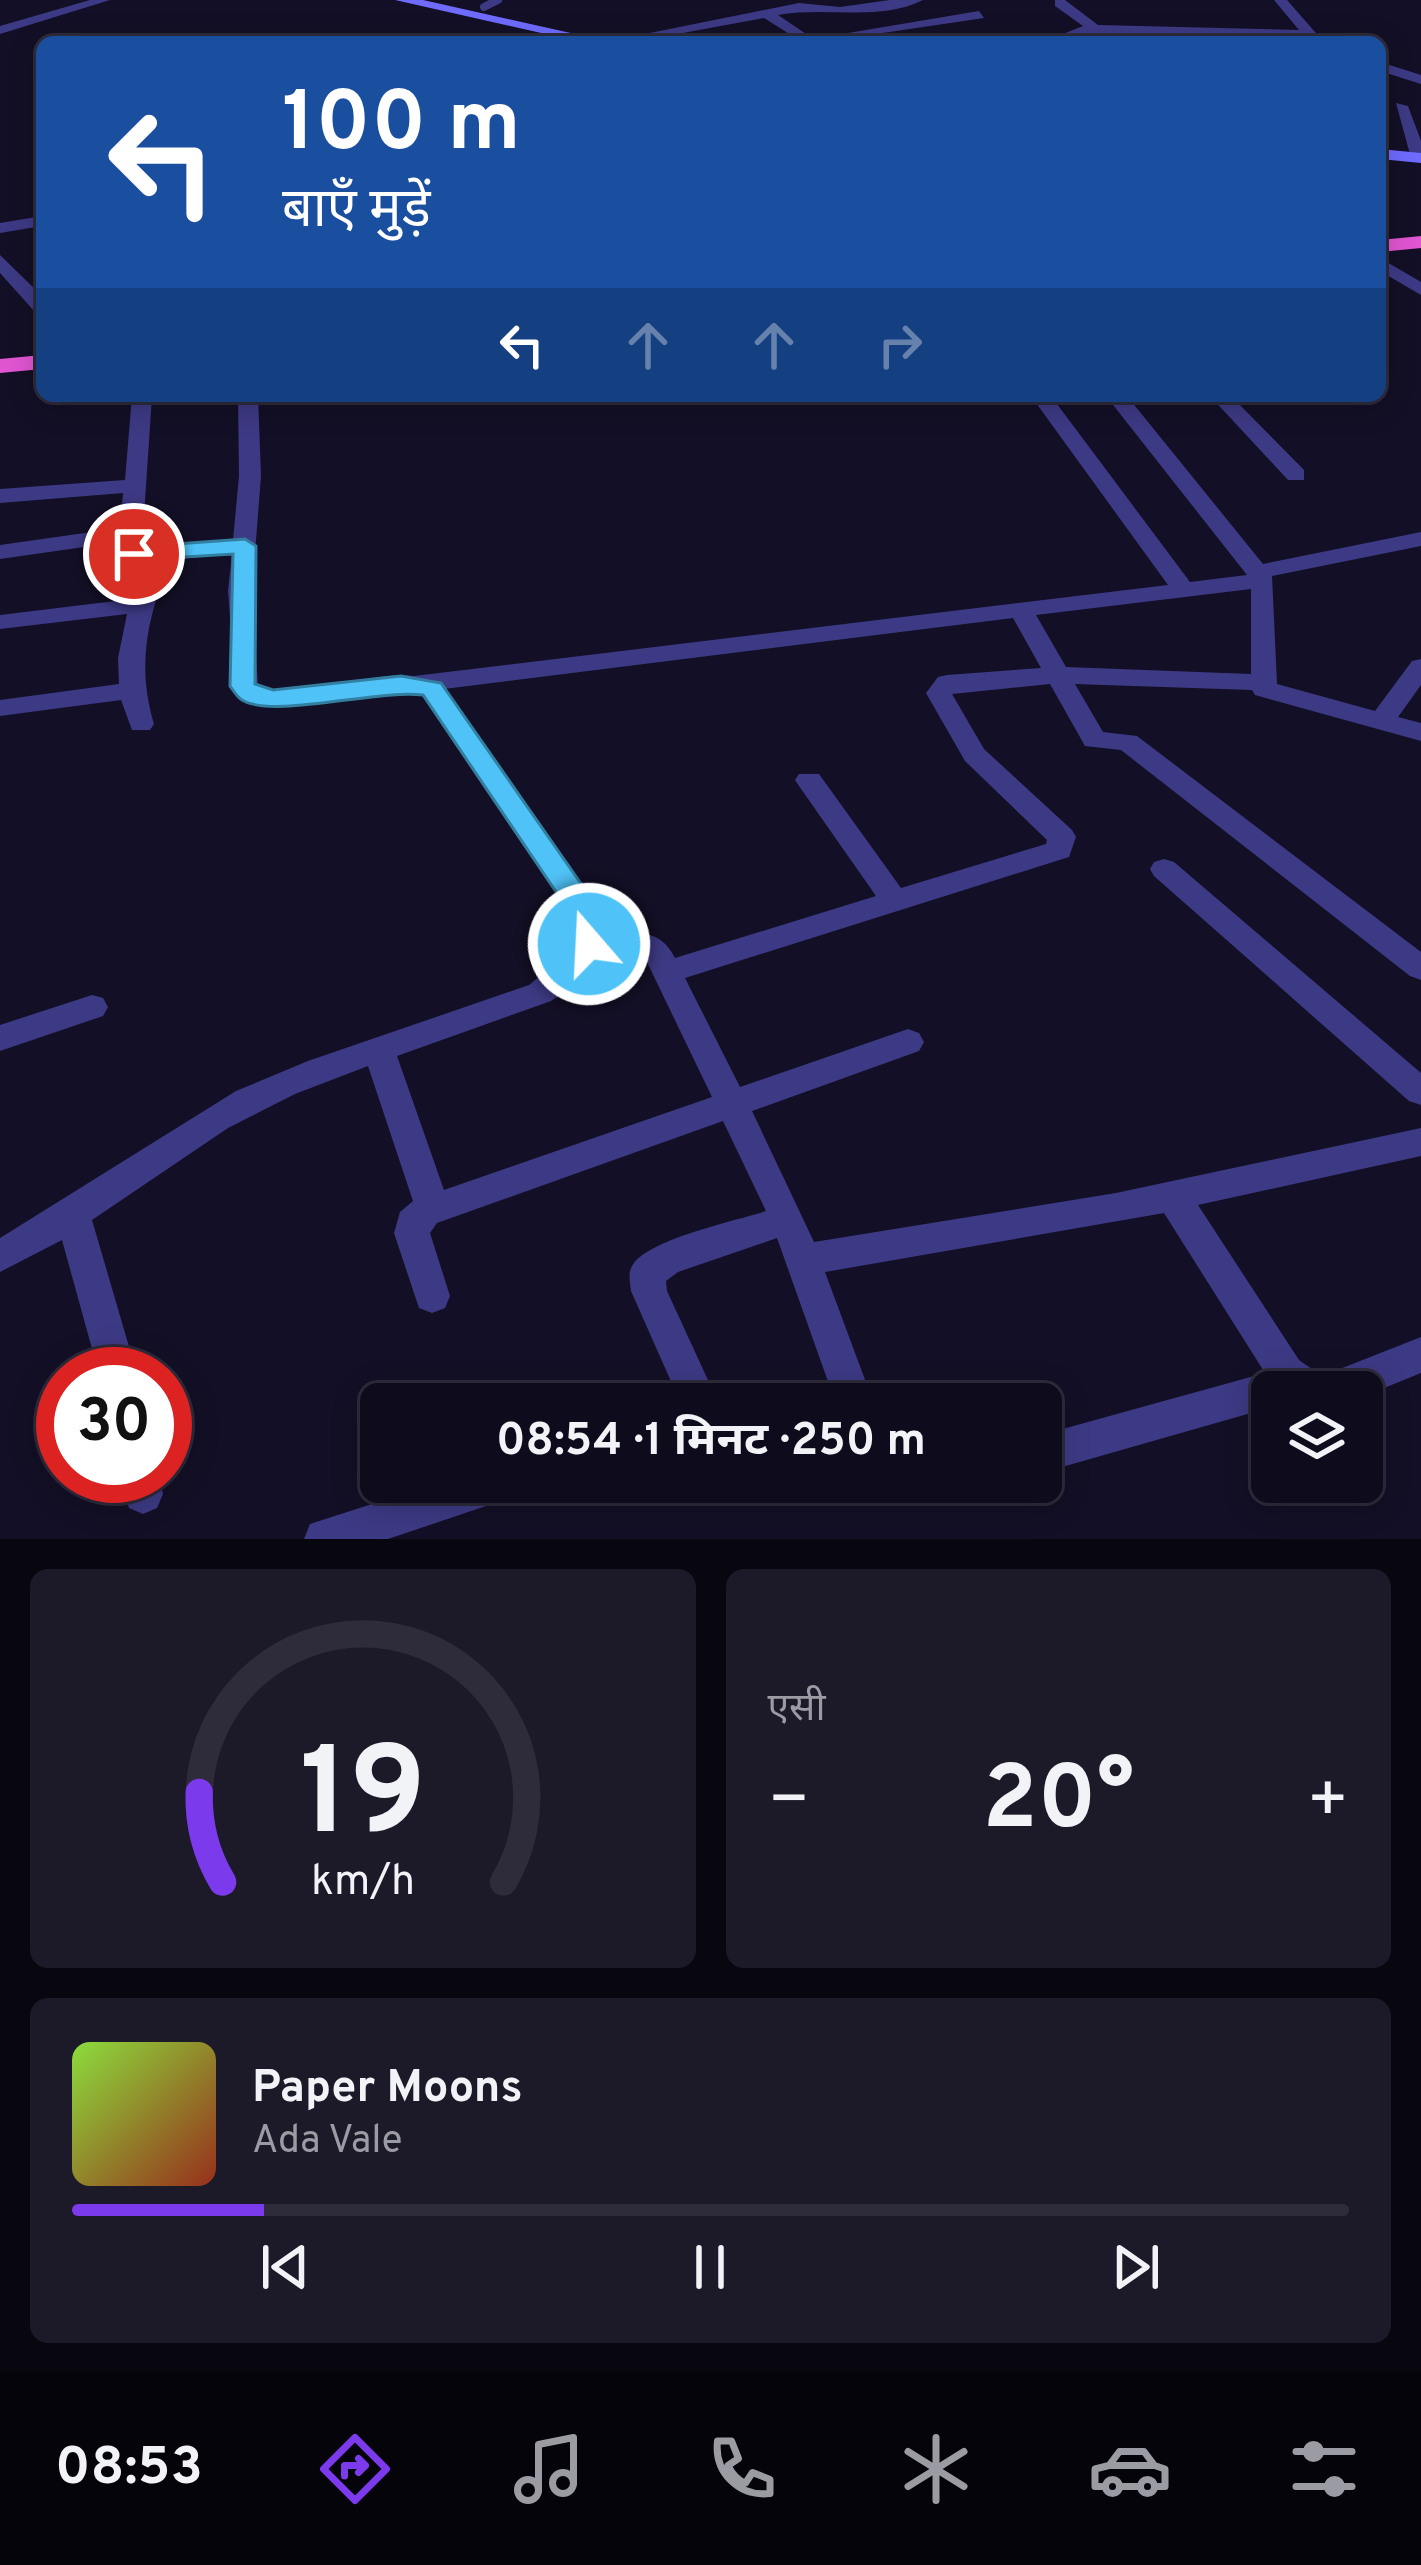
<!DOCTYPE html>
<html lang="hi">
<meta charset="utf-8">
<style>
:root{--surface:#0e0b1c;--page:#1c1929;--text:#f1f3f6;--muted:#9b9ba3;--line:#2e2b3b;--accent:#7c3aed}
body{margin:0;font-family:Overpass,"Noto Sans Devanagari",sans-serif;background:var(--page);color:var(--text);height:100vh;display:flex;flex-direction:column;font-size:45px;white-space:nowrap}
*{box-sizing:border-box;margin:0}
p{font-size:39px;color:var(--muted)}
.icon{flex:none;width:66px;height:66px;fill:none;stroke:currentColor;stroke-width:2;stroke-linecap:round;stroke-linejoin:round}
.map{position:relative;height:1539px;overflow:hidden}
.side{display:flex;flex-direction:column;gap:30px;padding:30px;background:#08060f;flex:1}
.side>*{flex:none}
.banner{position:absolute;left:36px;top:36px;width:1350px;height:366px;border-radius:18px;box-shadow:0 6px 30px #0003,0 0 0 3px var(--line);background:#1a4fa0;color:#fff;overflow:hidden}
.controls{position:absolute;left:1251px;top:1371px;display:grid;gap:24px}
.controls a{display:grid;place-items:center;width:132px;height:132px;border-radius:18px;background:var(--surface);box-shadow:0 6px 30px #0003,0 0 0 3px var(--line);font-size:60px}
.speed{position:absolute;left:36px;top:1347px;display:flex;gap:24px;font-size:60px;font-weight:700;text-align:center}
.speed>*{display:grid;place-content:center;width:156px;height:156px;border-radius:50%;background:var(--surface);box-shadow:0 6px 30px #0003,0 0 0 3px var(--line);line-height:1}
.speed .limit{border:18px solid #d22;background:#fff;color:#111}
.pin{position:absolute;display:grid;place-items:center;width:102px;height:102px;color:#fff;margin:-51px;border:6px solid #fff;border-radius:50%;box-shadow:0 3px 12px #0007}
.me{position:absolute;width:132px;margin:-66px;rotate:341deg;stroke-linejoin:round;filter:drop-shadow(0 0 9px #0008)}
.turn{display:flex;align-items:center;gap:42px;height:252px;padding:0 48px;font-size:54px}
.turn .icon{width:156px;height:156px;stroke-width:2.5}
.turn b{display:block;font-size:84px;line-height:102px}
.lanes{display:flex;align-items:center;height:114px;padding:0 48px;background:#0003;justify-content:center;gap:60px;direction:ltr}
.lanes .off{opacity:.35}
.big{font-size:90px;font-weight:700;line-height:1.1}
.side .card{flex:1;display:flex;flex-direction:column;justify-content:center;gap:18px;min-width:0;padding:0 42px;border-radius:18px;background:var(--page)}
.side .dial{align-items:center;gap:0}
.dial svg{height:312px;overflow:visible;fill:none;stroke:var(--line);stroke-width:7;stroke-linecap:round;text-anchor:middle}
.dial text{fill:var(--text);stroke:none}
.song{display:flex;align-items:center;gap:36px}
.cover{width:144px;height:144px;border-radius:18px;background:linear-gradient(135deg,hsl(90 70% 55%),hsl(10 70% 35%))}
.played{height:12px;border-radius:6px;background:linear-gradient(90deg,var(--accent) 15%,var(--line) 15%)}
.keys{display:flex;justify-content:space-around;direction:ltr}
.heat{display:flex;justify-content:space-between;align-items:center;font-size:66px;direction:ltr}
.side .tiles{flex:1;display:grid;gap:30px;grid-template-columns:1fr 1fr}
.card:last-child{grid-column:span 2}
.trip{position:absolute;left:360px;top:1383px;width:702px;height:120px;border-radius:18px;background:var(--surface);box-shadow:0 6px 30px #0003,0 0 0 3px var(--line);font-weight:700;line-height:120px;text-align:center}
.dock{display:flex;height:192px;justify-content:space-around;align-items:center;background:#06040b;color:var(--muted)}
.dock .icon{width:84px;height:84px}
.dock .selected{color:var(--accent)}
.dock b{font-size:54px;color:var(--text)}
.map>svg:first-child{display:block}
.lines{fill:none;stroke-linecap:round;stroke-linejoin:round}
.service{stroke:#3d3a85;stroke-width:8}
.minor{fill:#3d3a85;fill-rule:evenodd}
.tertiary{fill:#3d3a85;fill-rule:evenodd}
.secondary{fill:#6f6bff;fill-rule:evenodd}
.trunk{fill:#e055d1;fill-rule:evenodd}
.route{fill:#4fc3f7;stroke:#337fa1;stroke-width:3}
</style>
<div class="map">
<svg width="1421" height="1539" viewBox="0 0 1421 1539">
<rect width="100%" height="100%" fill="#130f26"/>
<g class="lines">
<path class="service" d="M484 7 498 0"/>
<path class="minor" d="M90 0H110L0 34V26Z
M890 0H923C880 22 824 6 778 15L818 42H802L764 18 634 42H605L799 3 840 7Z
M1055 0H1065L1098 25 1299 30 1274 0H1287L1322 40 1095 33 1043 42 1083 26 1055 6Z
M979 11 984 18 849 38 842 34Z
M1380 62 1421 75V84L1380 71Z
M1396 103 1408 106 1421 141V162L1411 158Z
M42 216V226L0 233V223Z
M1380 258 1421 282V295L1380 271Z
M132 396H152L142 546 153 548 233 540 239 476 238 396H258L261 476 252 591 258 686C308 703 363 670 414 676L1168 585 1031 396H1051L1190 582 1247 575 1106 396H1127L1263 564 1421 532V546L1272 576 1277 684 1375 711 1412 661 1421 659V685L1398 717 1421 723V741L1255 695 1252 690 1075 684 1103 732 1137 736 1421 952V980L1410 976 1121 750 1085 746 1050 684 952 694 984 749 1072 830 1076 837 1069 857 685 978 740 1087 908 1029 919 1033 924 1042 919 1051 752 1111 814 1242 1116 1193 1421 1128V1156L1198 1205 1299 1360 1322 1376 1421 1337V1373L1362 1397V1392H1272V1407L1041 1473V1435L1265 1373 1164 1213 825 1272 874 1404H836L777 1238 678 1272 666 1281 667 1291 719 1404H681L631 1291C630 1281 627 1272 634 1263 653 1238 735 1221 766 1211L723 1121 437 1223 430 1233 450 1296 445 1308 432 1313 419 1308 394 1233 400 1212 413 1201 368 1066 295 1094 228 1128 92 1220 137 1374H99L62 1240 0 1272V1238L236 1091 308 1061 529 985 569 952 574 933 567 908 422 695C360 678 306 720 236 697L228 591 232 554 170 560C148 617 136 664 154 724L150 730H132L121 700 0 716V700L119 684 118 658 127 614 0 629V615L132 599 147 561 122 556 119 542 0 559V545L120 528 123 493 0 503V489L125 480ZM1251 589V674L1066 667 1036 615ZM1013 618 1041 668 947 675 938 677 926 693 965 761 1047 840 1046 844 901 888 819 774H799L795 780 799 786 876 896 675 958C659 926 634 932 603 939L602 920 591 897 444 689ZM637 954 645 958 712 1097 444 1190 397 1056 551 1001 575 985 594 963Z
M1210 396H1231L1304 470V480H1288Z
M1164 859 1174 862 1421 1073V1105L1409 1101 1154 876 1150 869 1154 862Z
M92 995 103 998 108 1007 103 1016 0 1051V1025Z
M119 1476H159L163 1494 157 1508 143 1514 129 1508Z
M440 1482H522L516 1496 388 1539H304L310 1524Z
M888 1482H945L939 1496 925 1502 894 1496Z"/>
<path class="tertiary" d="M0 255 42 296V314L35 312 0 273Z"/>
<path class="secondary" d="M395 0H423L611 42H581Z
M1380 149 1421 153V163L1380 159Z"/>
<path class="trunk" d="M1421 236V248L1380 252V240Z
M42 355V369L0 373V359Z"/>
</g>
<path class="route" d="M245 539 256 546 255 684 273 690 401 676 441 683 591 898C601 914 610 934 600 952H578L569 911 423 695C379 689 273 719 242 700 238 698 232 689 230 686L233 554 134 560 122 554 134 547Z"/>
</svg>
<div class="controls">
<a><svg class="icon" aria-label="layers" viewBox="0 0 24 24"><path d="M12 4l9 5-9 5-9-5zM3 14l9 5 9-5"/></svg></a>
</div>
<div class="speed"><div class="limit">30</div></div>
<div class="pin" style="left:134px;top:554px;background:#d93025"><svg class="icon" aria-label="arrive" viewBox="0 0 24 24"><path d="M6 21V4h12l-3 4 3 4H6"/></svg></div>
<svg class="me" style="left:589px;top:944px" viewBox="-20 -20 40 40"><circle r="17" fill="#4fc3f7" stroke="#fff" stroke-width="3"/><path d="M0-11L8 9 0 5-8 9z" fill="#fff"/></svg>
<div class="trip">08:54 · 1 मिनट · 250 m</div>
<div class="banner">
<div class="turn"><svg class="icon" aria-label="left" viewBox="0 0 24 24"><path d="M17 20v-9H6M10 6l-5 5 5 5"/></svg><div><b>100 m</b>बाएँ मुड़ें</div></div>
<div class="lanes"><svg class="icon" aria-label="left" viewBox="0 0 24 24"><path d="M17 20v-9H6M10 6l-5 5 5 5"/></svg><svg class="icon off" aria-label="ahead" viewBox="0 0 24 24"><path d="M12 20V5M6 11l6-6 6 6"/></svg><svg class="icon off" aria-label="ahead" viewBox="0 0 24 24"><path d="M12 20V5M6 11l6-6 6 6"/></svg><svg class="icon off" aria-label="right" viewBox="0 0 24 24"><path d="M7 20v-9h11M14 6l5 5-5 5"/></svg></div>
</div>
</div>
<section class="side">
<div class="tiles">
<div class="card dial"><svg viewBox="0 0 100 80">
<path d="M14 69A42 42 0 1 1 86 69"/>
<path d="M14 69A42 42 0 0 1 8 46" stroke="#7c3aed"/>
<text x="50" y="56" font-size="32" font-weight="700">19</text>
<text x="50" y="72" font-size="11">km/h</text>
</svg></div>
<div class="card"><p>एसी</p>
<div class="heat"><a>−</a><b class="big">20°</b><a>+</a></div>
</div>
<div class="card">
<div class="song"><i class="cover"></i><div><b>Paper Moons</b><p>Ada Vale</p></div></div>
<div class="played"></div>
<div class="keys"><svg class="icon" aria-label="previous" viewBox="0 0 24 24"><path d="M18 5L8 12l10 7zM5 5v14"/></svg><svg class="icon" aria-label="pause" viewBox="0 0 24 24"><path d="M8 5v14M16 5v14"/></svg><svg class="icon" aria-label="next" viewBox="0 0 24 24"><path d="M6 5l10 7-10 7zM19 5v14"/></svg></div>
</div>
</div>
</section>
<nav class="dock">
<b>08:53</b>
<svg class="icon selected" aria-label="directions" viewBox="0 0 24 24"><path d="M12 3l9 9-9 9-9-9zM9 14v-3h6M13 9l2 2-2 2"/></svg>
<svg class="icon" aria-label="music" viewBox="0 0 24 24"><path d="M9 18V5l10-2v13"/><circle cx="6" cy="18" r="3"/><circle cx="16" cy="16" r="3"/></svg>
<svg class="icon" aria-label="phone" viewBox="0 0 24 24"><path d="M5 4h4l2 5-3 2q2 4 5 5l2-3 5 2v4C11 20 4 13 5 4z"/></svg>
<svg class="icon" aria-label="climate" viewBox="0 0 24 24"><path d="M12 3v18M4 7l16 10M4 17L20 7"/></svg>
<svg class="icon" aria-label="car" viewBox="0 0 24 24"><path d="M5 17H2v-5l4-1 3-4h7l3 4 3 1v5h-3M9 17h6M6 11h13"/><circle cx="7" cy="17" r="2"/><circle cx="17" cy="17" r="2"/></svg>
<svg class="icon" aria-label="filters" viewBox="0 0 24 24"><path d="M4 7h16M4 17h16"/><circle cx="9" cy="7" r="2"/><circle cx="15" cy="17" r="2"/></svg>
</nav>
